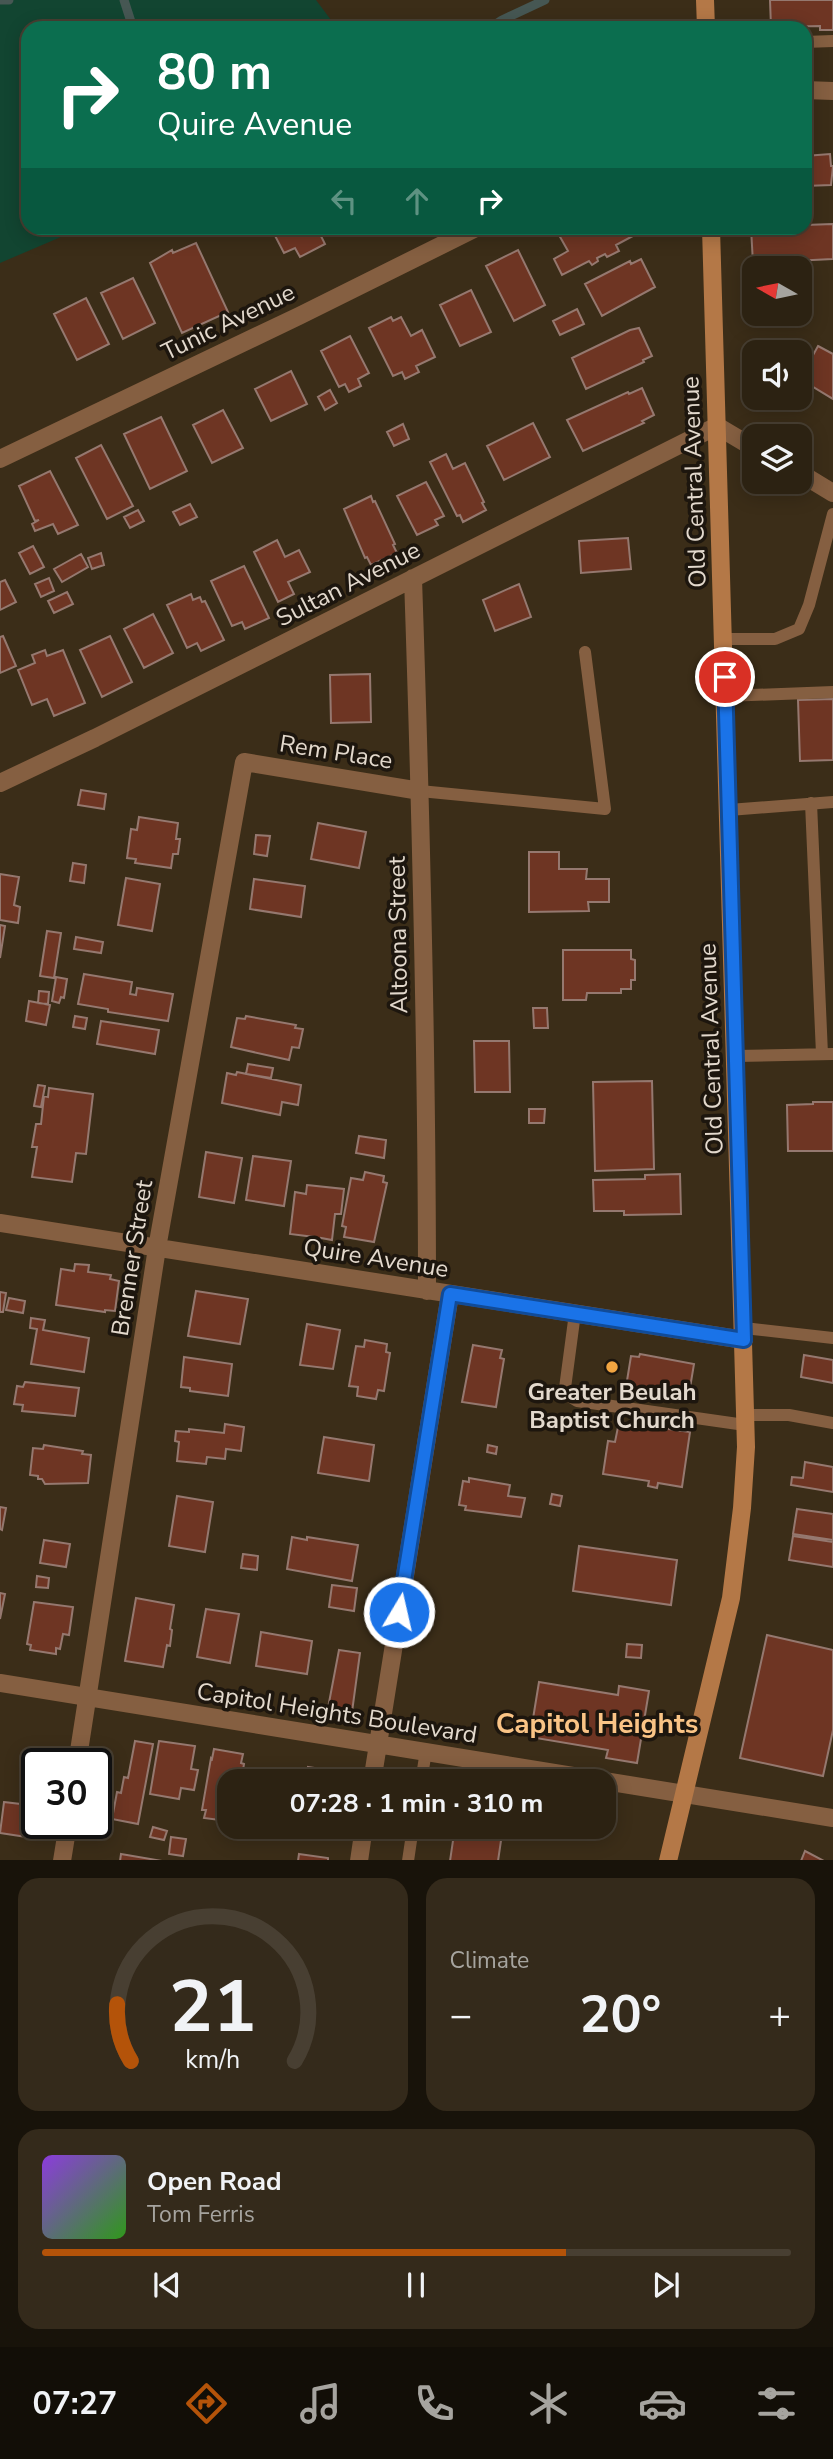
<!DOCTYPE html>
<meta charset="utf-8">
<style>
:root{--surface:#2c2212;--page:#342a1b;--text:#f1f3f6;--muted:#a6a49f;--line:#483f32;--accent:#b45309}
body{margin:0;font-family:"Nunito Sans",sans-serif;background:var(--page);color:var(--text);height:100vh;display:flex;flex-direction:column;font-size:26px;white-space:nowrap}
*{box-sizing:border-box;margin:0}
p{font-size:23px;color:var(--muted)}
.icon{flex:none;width:38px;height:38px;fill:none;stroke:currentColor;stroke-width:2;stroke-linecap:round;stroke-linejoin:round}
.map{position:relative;height:1860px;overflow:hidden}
.panel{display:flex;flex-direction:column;gap:18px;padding:18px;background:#18130a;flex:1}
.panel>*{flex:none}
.banner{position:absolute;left:21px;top:21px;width:791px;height:214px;border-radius:21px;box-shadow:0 4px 18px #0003,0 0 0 2px var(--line);background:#0b6e4f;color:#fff;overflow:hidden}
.needle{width:46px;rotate:279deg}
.buttons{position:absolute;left:742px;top:256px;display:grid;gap:14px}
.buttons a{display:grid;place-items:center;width:70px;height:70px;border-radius:14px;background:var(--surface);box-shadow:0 4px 18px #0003,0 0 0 2px var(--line);font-size:35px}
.speed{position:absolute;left:21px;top:1748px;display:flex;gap:14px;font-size:35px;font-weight:700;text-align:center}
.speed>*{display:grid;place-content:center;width:91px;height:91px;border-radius:50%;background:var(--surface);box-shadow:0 4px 18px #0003,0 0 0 2px var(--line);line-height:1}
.speed .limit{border:4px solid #111;border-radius:10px;background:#fff;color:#111}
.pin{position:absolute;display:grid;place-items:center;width:60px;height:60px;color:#fff;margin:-30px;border:4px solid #fff;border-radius:50%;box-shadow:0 2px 7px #0007}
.me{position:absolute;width:77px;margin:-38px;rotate:9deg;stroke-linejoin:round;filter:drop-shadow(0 0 5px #0008)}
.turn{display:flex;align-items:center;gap:24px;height:147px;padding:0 21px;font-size:32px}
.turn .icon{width:91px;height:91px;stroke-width:2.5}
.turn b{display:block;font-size:49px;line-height:60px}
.lanes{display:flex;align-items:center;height:66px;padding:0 21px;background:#0003;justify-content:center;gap:35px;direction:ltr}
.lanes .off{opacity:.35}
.big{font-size:52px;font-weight:700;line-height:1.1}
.panel .widget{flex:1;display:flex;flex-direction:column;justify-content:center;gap:10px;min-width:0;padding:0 24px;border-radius:21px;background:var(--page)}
.panel .dial{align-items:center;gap:0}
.dial svg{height:182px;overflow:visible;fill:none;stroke:var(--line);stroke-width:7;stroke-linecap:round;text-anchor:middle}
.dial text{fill:var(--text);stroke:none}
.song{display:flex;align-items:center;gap:21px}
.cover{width:84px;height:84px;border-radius:10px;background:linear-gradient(135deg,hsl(270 70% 55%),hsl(110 70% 35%))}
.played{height:7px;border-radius:4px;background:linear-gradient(90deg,var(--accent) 70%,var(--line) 70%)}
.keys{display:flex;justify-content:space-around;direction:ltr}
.heat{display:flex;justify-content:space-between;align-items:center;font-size:38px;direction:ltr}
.panel .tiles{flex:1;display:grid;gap:18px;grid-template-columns:1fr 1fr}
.widget:last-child{grid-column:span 2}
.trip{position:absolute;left:217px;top:1769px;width:399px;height:70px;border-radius:21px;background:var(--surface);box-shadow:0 4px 18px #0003,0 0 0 2px var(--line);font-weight:700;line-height:70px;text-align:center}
.tab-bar{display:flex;height:112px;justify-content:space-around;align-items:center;background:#120e07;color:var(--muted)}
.tab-bar .icon{width:49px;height:49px}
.tab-bar .current{color:var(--accent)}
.tab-bar b{font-size:32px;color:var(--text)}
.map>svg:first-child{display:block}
.green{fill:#124531}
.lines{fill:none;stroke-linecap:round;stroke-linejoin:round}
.stream{stroke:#465753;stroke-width:9}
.building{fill:#6e3523;stroke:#95786f;stroke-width:2}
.service{stroke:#855f41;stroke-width:12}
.minor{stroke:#855f41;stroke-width:18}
.tertiary{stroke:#855f41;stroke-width:18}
.secondary{stroke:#b47847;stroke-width:18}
.route-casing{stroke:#114b97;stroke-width:18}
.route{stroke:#1a73e8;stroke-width:12}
.poi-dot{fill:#f2a541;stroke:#1d160e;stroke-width:2.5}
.labels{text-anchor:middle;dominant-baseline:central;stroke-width:7;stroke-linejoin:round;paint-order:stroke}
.street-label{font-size:24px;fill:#e3d9cd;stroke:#1d160e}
.poi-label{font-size:24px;font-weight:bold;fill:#e3d9cd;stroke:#1d160e}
.quarter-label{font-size:28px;font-weight:bold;fill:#fac486;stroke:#1d160e}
</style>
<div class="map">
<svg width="833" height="1861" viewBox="0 0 833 1861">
<rect width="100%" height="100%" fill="#3b2d18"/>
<path class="green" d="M0 0H316L337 28H28V228H82L0 263Z"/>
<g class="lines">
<path class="stream" d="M0 0H9
M124 0 133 28
M490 28 502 20 545 0"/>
</g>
<path class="building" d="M770 0H833V30H820V26L771 27Z
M830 154 831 166H833L831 185 805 186V156Z
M833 224V259L753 263 751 228H805V225Z
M271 228H317L325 244 300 257 295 248 284 253Z
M353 228H369L356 234Z
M555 228H645L646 229 616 245 619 251 607 257 605 254 597 258 598 261 592 265 589 261 562 275 554 259 568 251Z
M196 243 228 312 182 333 150 263 172 250 173 253Z
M518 250 545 305 514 321 486 266Z
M641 259 655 287 602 316 585 284 630 261 631 264Z
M133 278 155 323 123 339 101 293Z
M471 290 491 332 460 346 440 305Z
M86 298 109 344 77 360 54 314Z
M577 309 584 324 560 335 553 321Z
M391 317 393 321 401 317 411 336 422 330 435 357 416 366 419 372 405 379 402 372 393 376 369 328Z
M639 328 652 356 643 360 644 362 586 389 572 358 630 330Z
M350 336 369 373 358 379 361 386 349 392 345 384 339 387 321 351Z
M818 346 833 354V399L800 379Z
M291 371 307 404 271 421 255 389Z
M642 388 654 415 642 421 644 423 583 451 567 420 628 392 629 394Z
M330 390 337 403 325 410 318 397Z
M223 410 243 448 212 463 193 425Z
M161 417 187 471 150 489 124 434Z
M533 423 550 457 504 480 487 446Z
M403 424 409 439 394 446 387 432Z
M101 445 133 506 107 519 76 458Z
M446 454 453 469 465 463 484 502 482 503 486 510 463 522 460 515 457 516 430 462Z
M50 471 78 525 58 534 53 524 35 531 32 524 39 520 35 521 19 486Z
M426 482 444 516 435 520 438 525 417 535 397 496Z
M371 496 373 502 375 501 395 544 393 545 397 553 371 565 367 557 365 558 344 509Z
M190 504 197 517 180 525 173 512Z
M138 510 144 521 130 528 124 517Z
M628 538 631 569 581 573 579 541Z
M277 540 285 557 299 550 310 572 288 582 294 594 278 602 254 552Z
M33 546 44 567 30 574 19 553Z
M101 553 104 565 92 569 88 558Z
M81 554 88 567 62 582 54 569Z
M244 566 269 618 245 629 242 622 232 626 211 581Z
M49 578 54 591 41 597 35 584Z
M5 580 16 602 0 610V582Z
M519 584 531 617 495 631 483 600Z
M67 592 73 604 54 613 48 601Z
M191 594 193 600 200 597 202 602 205 601 224 640 201 651 197 643 187 648 167 605Z
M153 614 173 653 144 668 124 629Z
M3 636 16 666 0 673V637Z
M110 636 132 682 102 697 80 650Z
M45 650 47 656 63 650 85 703 54 716 47 699 32 705 18 670 35 663 32 655Z
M370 674 371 722 331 723 330 675Z
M833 699V760L800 761 798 700Z
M81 790 106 794 104 809 78 805Z
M139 817 178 823 176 839H180L178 854H173L171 868 135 863 136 859 127 858 131 829 137 830Z
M318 823 366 832 359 868 311 859Z
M256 835 270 836 267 856 254 854Z
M529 852H559V869H587L586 879H609V902H588L589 911 529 912Z
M73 863 86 865 84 883 70 881Z
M0 874 19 877 14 905 20 907 18 923 0 920Z
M126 878 160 884 152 931 118 925Z
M254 879 305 886 301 917 250 909Z
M0 925 5 926 0 958Z
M47 931 61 933 54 978 40 976Z
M76 937 103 942 101 953 74 949Z
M563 950H631V959L635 960V980H631V989H621V993H587L586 1000H563Z
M84 974 132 982 130 994 136 995 137 988 173 994 168 1021 108 1012V1009L78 1004Z
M56 977 67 979 64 998 61 997 59 1003 52 1001Z
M39 991 49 992 48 1004 38 1003Z
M29 1001 50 1005 46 1025 26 1021Z
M533 1008H547L548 1028H534Z
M75 1016 87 1018 85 1029 73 1027Z
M246 1016 296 1025 295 1028 303 1029 299 1048 292 1047 289 1060 231 1047 237 1018 245 1019Z
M101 1021 159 1030 155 1054 97 1044Z
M474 1041H509L510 1092H475Z
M248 1064 273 1068 271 1078 246 1074Z
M237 1072 301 1085 298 1105 282 1102 280 1115 222 1103 227 1073 236 1075Z
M652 1081 654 1169 595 1171 593 1082Z
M38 1085 45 1086 41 1107 34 1106Z
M49 1088 93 1094 86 1154 76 1153 72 1182 32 1177 37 1147H32L36 1124H41L44 1096 48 1097Z
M813 1102H833V1151H788L787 1105 813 1104Z
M529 1109H545L544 1123H529Z
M359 1136 386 1140 384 1158 356 1153Z
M206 1152 242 1158 234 1203 199 1197Z
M253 1156 291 1161 284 1206 246 1200Z
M365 1172 384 1176 383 1182 387 1183 374 1242 344 1237 346 1227 342 1226 351 1178 363 1180Z
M680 1174 681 1214 624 1215V1211H594L593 1180 645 1179V1175Z
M307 1185 344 1189 341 1214H335L332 1240 321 1238 320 1242 314 1241V1237L290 1234 295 1192 306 1194Z
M75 1264 89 1265 88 1272 111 1275 110 1279 119 1281 115 1311 105 1310V1312L56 1305 61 1269 74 1271Z
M196 1291 248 1299 240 1344 188 1336Z
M0 1292 6 1293 3 1312H0Z
M9 1298 25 1301 23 1313 6 1310Z
M31 1318 45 1320 43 1330 89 1338 84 1372 31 1364 37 1329 30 1328Z
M307 1324 340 1330 333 1369 300 1365Z
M365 1340 387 1344 386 1352 390 1353 384 1391 378 1390 376 1399 357 1396 358 1387 349 1386 356 1346 364 1347Z
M473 1345 502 1350 500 1358 504 1359 496 1407 462 1402Z
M640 1354 694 1364 688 1400 680 1399 679 1402 625 1393 631 1356 639 1357Z
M804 1355 833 1360V1383L801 1377Z
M184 1357 232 1364 228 1396 190 1391V1388L181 1387Z
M25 1382 79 1388 75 1416 22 1411 23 1405 14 1404 17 1386 23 1387Z
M619 1422 690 1432 682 1487 658 1483 657 1488 648 1486 649 1481 603 1474 608 1441 615 1442Z
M225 1424 244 1427 241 1451 226 1449 225 1459 207 1457 206 1464 177 1461 179 1442 175 1441 176 1431 189 1432V1429L224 1433Z
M324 1437 374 1445 369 1481 318 1473Z
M44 1445 83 1451 82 1454 91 1455 88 1483 45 1484 42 1479H38V1476L30 1475 33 1448 43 1449Z
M488 1445 497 1447 496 1454 487 1452Z
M805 1462 833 1467V1492L791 1485 792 1477 803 1478Z
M469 1478 510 1485 508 1496 525 1498 521 1517 465 1510 466 1506 459 1505 463 1481 469 1482Z
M552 1494 562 1496 560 1506 550 1504Z
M177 1496 213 1502 205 1552 169 1546Z
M0 1507 6 1508 2 1530 0 1529Z
M797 1509 833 1514V1540L793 1534Z
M793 1536 833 1542V1567L789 1560Z
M292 1537 307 1540V1537L358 1545 352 1581 287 1569Z
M44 1540 70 1544 66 1567 40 1563Z
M579 1546 677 1560 671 1605 573 1591Z
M243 1554 258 1556 257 1570 241 1568Z
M37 1576 49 1578 48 1588 36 1587Z
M332 1585 357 1588 354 1611 329 1607Z
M0 1593 5 1594 0 1619Z
M136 1598 174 1605 170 1629 172 1630 170 1646 167 1645 163 1667 125 1661Z
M34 1602 73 1607 69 1635 63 1634 60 1649 56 1648V1654L30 1650 31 1645 27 1644Z
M206 1609 239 1614 230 1663 197 1657Z
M261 1632 312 1641 307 1674 256 1666Z
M767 1635 833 1650V1730L823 1776 740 1758Z
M627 1644 642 1645 641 1658 626 1657Z
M339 1650 360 1653 352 1712 328 1708Z
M539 1682 618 1695 619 1686 649 1691 637 1763 606 1758 608 1750 530 1737Z
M135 1741 153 1744 138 1824 112 1819 117 1792 121 1793 124 1777 128 1778Z
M159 1741 195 1746 191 1769 198 1770 194 1790 181 1788 179 1799 150 1794Z
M214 1749 243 1754 241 1763 244 1764 241 1782H229L228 1821 204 1818 206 1810H202L211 1758 212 1759Z
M308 1767 335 1771 333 1782H306Z
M4 1802 37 1806V1824H42L40 1839 0 1833Z
M153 1827 167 1831 164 1840 150 1837Z
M302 1827H323L322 1831Z
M455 1827H503L498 1861H450Z
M171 1837 186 1839 183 1856 169 1854Z
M805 1851 824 1861H801Z
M121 1854 162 1861H120Z
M299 1854 328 1858V1861H298Z"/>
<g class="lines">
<path class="service" d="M805 42 833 41
M724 639H775L799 629 809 605 833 514
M725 696 833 692
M420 791 605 809 585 652
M811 803 822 1054
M729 810 833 802
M736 1056 833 1054
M575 1313 565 1388 569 1396 577 1401 745 1425
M744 1328 833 1338
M746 1415H789L833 1423
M421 1782 426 1751
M408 1861 413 1827"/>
<path class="minor" d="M805 90 833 91
M0 459 299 316 476 228
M413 578C421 816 427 1053 427 1291
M0 783 95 738 717 426
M0 1223 744 1340
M0 1683 833 1818
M77 1764 157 1248 244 762 420 791
M372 1782 450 1294
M62 1861 68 1824
M359 1861 364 1827"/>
<path class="tertiary" d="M717 426 754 448
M800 473 833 493"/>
<path class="secondary" d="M705 0 706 28
M668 1861 731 1598 742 1508 746 1447 711 228"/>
</g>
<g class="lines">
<g class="route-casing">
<path id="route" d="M399 1612 450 1294 744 1340 725 677"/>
</g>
<use href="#route" class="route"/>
</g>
<circle class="poi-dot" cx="612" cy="1367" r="7"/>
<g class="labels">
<g class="street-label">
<text transform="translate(228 322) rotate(-26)">Tunic Avenue</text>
<text transform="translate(694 482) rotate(-92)">Old Central Avenue</text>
<text transform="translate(348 584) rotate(-27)">Sultan Avenue</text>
<text transform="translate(336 752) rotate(9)">Rem Place</text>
<text transform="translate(398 935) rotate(-91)">Altoona Street</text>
<text transform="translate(711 1049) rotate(-92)">Old Central Avenue</text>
<text transform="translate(132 1258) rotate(-81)">Brenner Street</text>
<text transform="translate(376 1258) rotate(9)">Quire Avenue</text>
<text transform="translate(337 1713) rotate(9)">Capitol Heights Boulevard</text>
</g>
<g class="poi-label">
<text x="612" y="1392">Greater Beulah<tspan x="612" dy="28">Baptist Church</tspan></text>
</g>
<g class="quarter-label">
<text x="597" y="1724">Capitol Heights</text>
</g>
</g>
</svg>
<div class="buttons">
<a><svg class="needle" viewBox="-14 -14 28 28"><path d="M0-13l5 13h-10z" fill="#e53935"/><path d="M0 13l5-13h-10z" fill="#a6a49f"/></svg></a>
<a><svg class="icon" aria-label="sound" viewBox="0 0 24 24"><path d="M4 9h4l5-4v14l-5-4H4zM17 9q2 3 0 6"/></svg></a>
<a><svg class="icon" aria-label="layers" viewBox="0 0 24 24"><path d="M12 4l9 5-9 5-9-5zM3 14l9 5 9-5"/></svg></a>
</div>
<div class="speed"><div class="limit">30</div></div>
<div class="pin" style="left:725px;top:677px;background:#d93025"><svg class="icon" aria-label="arrive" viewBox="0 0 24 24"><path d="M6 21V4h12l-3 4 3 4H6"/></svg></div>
<svg class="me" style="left:399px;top:1612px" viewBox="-20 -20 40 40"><circle r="17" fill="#1a73e8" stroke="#fff" stroke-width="3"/><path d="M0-11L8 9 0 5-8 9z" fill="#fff"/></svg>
<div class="trip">07:28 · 1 min · 310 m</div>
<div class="banner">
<div class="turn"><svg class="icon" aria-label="right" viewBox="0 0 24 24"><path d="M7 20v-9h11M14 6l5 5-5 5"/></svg><div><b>80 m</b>Quire Avenue</div></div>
<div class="lanes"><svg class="icon off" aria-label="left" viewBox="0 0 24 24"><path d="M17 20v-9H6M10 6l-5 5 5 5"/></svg><svg class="icon off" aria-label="ahead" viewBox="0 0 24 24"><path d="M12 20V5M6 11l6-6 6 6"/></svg><svg class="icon" aria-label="right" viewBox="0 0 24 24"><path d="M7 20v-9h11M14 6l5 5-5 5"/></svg></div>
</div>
</div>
<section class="panel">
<div class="tiles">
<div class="widget dial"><svg viewBox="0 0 100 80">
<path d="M14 69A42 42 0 1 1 86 69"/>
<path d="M14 69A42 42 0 0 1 8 44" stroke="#b45309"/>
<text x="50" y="56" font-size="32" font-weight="700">21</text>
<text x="50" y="72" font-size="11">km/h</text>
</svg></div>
<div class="widget"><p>Climate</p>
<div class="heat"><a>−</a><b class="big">20°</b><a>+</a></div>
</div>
<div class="widget">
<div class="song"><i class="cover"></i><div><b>Open Road</b><p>Tom Ferris</p></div></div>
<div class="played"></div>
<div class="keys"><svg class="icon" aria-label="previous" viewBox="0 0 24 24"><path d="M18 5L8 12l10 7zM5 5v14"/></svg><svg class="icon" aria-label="pause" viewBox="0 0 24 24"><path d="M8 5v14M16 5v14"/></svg><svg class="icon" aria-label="next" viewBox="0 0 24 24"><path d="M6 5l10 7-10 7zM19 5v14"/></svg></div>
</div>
</div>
</section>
<nav class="tab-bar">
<b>07:27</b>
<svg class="icon current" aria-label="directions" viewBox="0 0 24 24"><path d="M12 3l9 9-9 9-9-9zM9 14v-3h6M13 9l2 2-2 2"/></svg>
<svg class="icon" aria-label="music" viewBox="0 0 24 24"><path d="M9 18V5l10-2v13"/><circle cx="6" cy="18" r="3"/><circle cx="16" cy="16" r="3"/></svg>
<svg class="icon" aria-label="phone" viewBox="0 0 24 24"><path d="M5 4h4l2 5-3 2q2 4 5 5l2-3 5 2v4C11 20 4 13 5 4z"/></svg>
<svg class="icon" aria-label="climate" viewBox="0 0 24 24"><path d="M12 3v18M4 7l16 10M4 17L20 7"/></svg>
<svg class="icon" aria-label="car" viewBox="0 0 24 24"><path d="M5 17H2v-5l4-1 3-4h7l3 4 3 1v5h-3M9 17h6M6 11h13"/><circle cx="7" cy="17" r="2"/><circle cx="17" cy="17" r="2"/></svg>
<svg class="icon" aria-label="filters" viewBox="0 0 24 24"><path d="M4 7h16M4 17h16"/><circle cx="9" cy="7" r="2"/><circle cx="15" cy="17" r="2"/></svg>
</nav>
